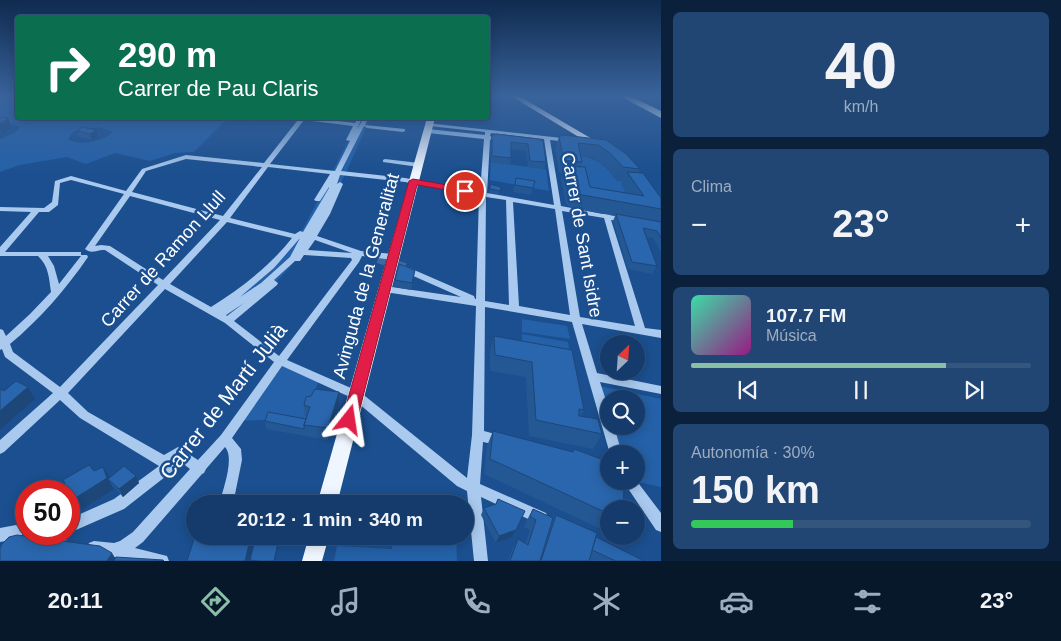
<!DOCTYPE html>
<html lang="es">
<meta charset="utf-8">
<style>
:root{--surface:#143b6b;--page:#214673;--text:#f1f3f6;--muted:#9dadc1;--line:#33557e;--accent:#8abfa5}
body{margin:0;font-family:Helvetica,sans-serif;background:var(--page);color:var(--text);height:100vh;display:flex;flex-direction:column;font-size:19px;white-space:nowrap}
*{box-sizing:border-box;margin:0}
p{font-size:16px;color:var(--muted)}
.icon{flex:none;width:28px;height:28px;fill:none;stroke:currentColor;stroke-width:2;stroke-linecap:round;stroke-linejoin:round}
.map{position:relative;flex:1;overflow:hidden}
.details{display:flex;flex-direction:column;gap:12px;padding:12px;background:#0b203b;width:400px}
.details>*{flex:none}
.top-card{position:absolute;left:15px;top:15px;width:475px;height:105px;border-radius:5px;box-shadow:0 2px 12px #0003,0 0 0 1px var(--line);background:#0b6e4f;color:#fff;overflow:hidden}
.needle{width:32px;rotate:25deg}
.buttons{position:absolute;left:600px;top:335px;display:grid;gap:10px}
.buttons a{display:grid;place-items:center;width:45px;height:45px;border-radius:50%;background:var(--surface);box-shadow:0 2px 12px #0003,0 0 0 1px var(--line);font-size:25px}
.speed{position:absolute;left:15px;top:480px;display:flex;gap:10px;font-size:25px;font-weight:700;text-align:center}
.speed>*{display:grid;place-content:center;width:65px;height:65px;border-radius:50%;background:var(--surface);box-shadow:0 2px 12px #0003,0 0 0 1px var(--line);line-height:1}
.speed .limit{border:8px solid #d22;background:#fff;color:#111}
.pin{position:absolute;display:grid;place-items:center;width:42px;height:42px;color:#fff;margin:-21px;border:2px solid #fff;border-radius:50%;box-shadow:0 1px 5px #0007}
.me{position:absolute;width:55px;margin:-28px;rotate:15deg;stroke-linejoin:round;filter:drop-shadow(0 0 4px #0008)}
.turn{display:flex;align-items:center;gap:18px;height:105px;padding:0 20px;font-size:22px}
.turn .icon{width:65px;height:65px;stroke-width:2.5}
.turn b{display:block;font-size:35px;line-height:42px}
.big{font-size:38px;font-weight:600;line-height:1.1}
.details .card{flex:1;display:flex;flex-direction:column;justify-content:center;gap:8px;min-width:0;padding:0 18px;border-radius:8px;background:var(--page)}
.details .dial{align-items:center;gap:0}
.dial b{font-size:65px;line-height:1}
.song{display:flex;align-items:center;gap:15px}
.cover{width:60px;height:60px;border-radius:8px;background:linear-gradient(135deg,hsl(160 70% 55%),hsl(310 70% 35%))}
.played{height:5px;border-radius:2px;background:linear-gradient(90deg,var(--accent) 75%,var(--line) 75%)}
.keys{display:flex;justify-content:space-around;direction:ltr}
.heat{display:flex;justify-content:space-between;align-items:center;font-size:28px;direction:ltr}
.charge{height:8px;border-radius:4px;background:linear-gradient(90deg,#34c759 30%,var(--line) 0)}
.trip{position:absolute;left:186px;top:495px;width:288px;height:50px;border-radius:25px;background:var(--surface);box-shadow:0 2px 12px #0003,0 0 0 1px var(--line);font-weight:600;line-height:50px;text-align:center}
.dock{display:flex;height:80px;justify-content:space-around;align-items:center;background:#08182b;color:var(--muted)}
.dock .icon{width:35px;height:35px}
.dock .active{color:var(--accent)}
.dock b{font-size:22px;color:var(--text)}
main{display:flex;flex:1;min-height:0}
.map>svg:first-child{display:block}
.green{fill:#2461a8;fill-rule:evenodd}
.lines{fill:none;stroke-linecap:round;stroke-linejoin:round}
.minor-tunnel-far1{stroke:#3d69a0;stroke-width:8;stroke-dasharray:8 4;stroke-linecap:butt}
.minor-tunnel{stroke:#3d69a0;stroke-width:10;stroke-dasharray:10 5;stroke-linecap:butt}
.minor{fill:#a9c9ee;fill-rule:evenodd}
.major{fill:#f0f6ff;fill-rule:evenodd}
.highway{fill:#fff;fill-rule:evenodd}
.wall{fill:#245895;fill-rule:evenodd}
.shaded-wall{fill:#1d4779}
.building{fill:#2a66ad;stroke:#1d4779}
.route{fill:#e11d48;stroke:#92132f}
.labels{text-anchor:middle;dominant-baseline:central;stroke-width:5;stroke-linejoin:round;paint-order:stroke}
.street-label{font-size:18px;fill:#fff;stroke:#1b4f8f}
.near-street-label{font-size:21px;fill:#fff;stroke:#1b4f8f}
</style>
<main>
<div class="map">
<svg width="661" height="561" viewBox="0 0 661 561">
<rect width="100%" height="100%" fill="#1b4f8f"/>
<path class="green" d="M0 96H17V102L14 104 17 110 18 118H228L194 152 175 153 150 161 115 153 86 164 67 157 20 165 0 172V139L14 133 21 127 9 123 0 125ZM100 127 113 132C103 141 79 147 68 139 73 127 89 128 100 127Z
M360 118H371C347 167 326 227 289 268 271 289 249 304 228 321L215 314 288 249 304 227Z
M573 155C597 158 603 162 617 181L644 183 637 210 585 200Z
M491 162 546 169 549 191 490 180Z
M522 319 567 326 570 339 522 332Z
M522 334 568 342 570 355 522 342Z
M281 360 320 378 314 393 310 418 238 421Z
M595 385 661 399V487L633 481H636V454H616ZM609 399H636V426H609Z
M392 536H456L457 561H334L337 546 392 549Z"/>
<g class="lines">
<path class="minor-tunnel-far1" d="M378 259 401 267"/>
<path class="minor-tunnel" d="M398 266 405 268"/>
<path class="minor" d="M265 118H312L355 123 358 118H362L357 129 364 118H368L365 125 405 129V131L403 132 367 128 364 126 341 171 405 178 480 192 484 139 428 133 425 131 428 129 485 135V132L429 126 426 124 427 123 571 139V141L569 142 550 140 561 206 603 214 606 212H609L610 215 628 218 629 220 625 222 611 220 645 328 661 330V338L582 324 597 373 661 386V394L600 382 609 410V426H614L622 454H610L572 322 485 307 484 431 506 437 508 441 506 445 502 446 483 442 480 484 546 513 548 518 546 523 541 525 481 497 488 561H474L467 491 457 486 352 398 282 366 232 438 241 449 242 460 233 504H219C223 490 235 457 225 447L206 469 204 473 202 474 143 542 135 548 167 556 169 561H130L114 557 94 555 89 553 87 548 89 543 94 541 114 543 120 541 133 532 190 469 181 462 179 466 124 509 69 533V519L114 499 159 466 80 418 60 400 4 452 0 454V440L53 393 5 357 2 349 0 350V329L3 330 6 336 30 314 51 292C49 279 49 266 38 256H0V247L31 212 0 211V207L44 208 52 202 55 181 71 176 126 191 142 169 186 155 264 163 297 121 267 120ZM304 120 353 126 346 140 350 141 335 171 270 164ZM491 133 544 139 554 205 487 193 490 140 495 138 490 136ZM186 159 262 167 223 216 132 192 146 171ZM268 167 330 174 314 200 316 201H320L329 187V188L303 232 300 231 295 234 230 218ZM340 175 405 182 479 196 476 299H475L474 296 405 266 401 269 402 271 461 297 385 286 381 289 385 292 476 306 472 435 467 478 360 392 287 360 359 262 362 256 393 260 397 257 393 254 361 251 317 236 330 214 343 184 340 182 337 184ZM71 180 124 194 85 249C92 255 97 249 105 250L158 285 60 387 13 352 10 344C40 319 66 289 88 257L87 255H81V252H5L39 212H49L58 205 60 183ZM130 196 220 220 163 280 110 246 101 245 95 246ZM486 197 506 200 509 305 485 301ZM513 202 555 209 570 315 519 306ZM562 211 604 218 635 326 580 317ZM227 222 292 238C270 266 241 288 211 307L170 284ZM300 238 290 257 261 283 240 297 274 268ZM315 240 352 253 308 250ZM304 255 351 258 352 260 279 356 234 321 277 285 278 283 274 280 295 261H300ZM48 256H81L59 284 54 266ZM165 289 225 323 274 362 221 435 198 460 178 447 164 455 88 412 68 393ZM244 303 227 316 226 315Z
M385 159 419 163 422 165 419 167 383 162V160Z
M636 480 661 513V532L656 530 623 481Z
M16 525 21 527 23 532 14 561H0L6 541 0 542V528Z
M69 533V534C66 541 64 547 57 550L52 548 50 543 54 534Z
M288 536H325L326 538 324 543C315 547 299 545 290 541Z"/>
<path class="major" d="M511 96H519L604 146 597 148Z
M427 118H435L337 504H317Z
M309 536H329L322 561H302Z"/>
<path class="highway" d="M620 96H630L661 111V118Z"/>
</g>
<path class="wall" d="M96 130 98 136 92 140 79 137 77 131Z
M492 135 538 139 546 162 544 169 528 167 526 151 511 149V158L510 165 491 162 490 142Z
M559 137 606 140 640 169 639 172 661 198V252L653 238 646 237 657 266 652 274 628 269 613 221 615 216 572 208 566 204 561 179 563 174 559 173 555 149ZM581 156 593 158 605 166 617 181H623L621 185 626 193 590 187 581 167 582 162Z
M516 178 533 188 531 195 513 192Z
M490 184 501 187 499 194 489 193Z
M415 270 411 290 394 287 395 280Z
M494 336 572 350 584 410 581 416 602 434 593 449 529 436 526 377 490 371V351Z
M339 392V404L328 440 266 429 265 421 306 419 307 417H305L304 405Z
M493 431 572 452 574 449 619 487 623 504 609 509V533L484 474 487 446Z
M103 467 110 478 136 476 139 483 123 497 113 486 114 489 69 518V491L63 480 94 471Z
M498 499 516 530 512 537 496 543 481 515 484 508 496 504Z
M533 509 553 518 556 515 596 537 644 561H508L512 550 518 539 525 544 530 530 524 527 527 520Z"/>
<path class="shaded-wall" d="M8 118 11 127 3 134 0 128V124Z
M96 130 98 136 92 140 90 134Z
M28 387 35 399 0 430V411Z
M339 392V404L328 440V428Z
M103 467 110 478 108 479 114 489 69 518V502Z
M136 476 139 483 123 497 119 489Z
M26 518V527L19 519Z
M516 530 512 537 496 543 499 536Z
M251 536H255L256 541 250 560V561H245Z
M278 543V546L275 561H274Z
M112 553 117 561H107Z"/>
<path class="building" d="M0 117 8 118 0 124Z
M82 127 96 130 90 134 77 131Z
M497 134 538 139 543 141 546 162 530 161 528 144 511 142V158L492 156V135Z
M563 135 606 140 625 153 640 169 623 167 610 153 598 145 578 143 582 162 564 160 559 137Z
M566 166 585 167 590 187 644 196 627 172 643 173 661 198V209L577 194 571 190Z
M516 178 535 181 533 188 515 185Z
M490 184 501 187 500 191 490 189Z
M616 214 661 222V238L657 231 643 228 657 266 632 262Z
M399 264 410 268V269L415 270 412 283 395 280Z
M494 336 572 350 584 410 579 409V416L598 419 602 434 536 420 532 362 495 355Z
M16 381 28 387 0 411V389L4 391Z
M315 389 339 392 328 428 304 425 310 407 304 405 306 397 311 396Z
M268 412 306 419 304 425V429L265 421Z
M493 431 573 452 574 449 609 462V481H619V487L624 489 623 504 628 507V509H609V514L490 459Z
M89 465 94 471 103 467 107 478 69 502V491H52L65 483 63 480Z
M124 466 136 476 119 489 108 479Z
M498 499 525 511 516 530 499 536 484 508 496 504Z
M533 509 553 518 540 561H510L518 539 528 545 536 520 530 516Z
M26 514V518L19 519Z
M556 515 597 533 589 561H541Z
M17 535 100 546 112 553 107 561H0V548L2 544 9 537Z
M195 536H251L245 561H187Z
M596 537 644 561H616L592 550Z
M255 540 278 543 274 561H259L250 560Z
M116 557 163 560 164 561H114Z"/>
<linearGradient id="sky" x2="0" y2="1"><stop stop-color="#0f2b4f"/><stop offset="0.55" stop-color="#39639b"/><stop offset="1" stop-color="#39639b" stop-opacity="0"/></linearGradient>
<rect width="661" height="174" fill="url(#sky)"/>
<path class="route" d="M413 179 465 188 469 191 465 193 417 185 357 420 355 424 349 426 344 424 342 420 409 181Z"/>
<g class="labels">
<g class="street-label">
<text transform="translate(582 235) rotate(80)">Carrer de Sant Isidre</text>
<text transform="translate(163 259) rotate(-48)">Carrer de Ramon Llull</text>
<text transform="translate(366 276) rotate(-75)">Avinguda de la Generalitat</text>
</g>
<g class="near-street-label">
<text transform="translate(223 401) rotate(-52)">Carrer de Martí Julià</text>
</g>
</g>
</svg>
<div class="buttons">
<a><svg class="needle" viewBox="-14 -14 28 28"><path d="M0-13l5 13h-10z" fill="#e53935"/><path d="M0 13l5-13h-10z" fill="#9dadc1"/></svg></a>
<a><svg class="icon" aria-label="search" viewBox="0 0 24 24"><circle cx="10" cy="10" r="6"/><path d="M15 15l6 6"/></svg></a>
<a>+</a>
<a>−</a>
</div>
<div class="speed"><div class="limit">50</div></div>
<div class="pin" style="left:465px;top:191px;background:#d93025"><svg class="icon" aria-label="arrive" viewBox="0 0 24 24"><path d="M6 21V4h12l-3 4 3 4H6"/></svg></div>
<svg class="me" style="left:349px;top:420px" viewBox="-20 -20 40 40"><path d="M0-17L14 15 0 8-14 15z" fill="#e11d48" stroke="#fff" stroke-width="4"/></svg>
<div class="trip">20:12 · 1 min · 340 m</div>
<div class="top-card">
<div class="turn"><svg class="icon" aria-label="right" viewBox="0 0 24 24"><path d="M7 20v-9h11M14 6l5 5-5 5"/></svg><div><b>290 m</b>Carrer de Pau Claris</div></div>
</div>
</div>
<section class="details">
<div class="card dial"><b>40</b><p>km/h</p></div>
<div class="card"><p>Clima</p>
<div class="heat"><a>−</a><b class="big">23°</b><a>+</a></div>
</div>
<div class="card">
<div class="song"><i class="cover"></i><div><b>107.7 FM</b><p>Música</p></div></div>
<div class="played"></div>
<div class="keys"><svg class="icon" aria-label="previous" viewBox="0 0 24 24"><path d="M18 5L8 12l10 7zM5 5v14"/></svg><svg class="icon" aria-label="pause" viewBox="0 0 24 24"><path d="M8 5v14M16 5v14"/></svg><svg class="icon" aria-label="next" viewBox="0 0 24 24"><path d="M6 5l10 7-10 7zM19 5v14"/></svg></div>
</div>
<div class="card"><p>Autonomía · 30%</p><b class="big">150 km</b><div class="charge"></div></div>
</section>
</main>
<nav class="dock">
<b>20:11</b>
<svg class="icon active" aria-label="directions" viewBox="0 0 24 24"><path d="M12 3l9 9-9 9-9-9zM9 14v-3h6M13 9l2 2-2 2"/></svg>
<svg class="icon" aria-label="music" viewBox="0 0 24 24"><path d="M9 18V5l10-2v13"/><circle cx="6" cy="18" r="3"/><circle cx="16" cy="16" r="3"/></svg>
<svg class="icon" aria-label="phone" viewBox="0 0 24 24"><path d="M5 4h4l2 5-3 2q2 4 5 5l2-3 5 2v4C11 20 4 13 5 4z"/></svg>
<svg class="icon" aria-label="climate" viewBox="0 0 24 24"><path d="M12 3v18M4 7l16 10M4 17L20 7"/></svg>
<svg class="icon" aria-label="car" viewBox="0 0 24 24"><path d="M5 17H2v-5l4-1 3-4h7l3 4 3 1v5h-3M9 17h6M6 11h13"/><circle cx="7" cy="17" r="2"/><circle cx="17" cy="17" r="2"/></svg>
<svg class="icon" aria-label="filters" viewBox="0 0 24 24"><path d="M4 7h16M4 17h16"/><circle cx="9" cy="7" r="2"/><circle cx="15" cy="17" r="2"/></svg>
<b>23°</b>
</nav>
